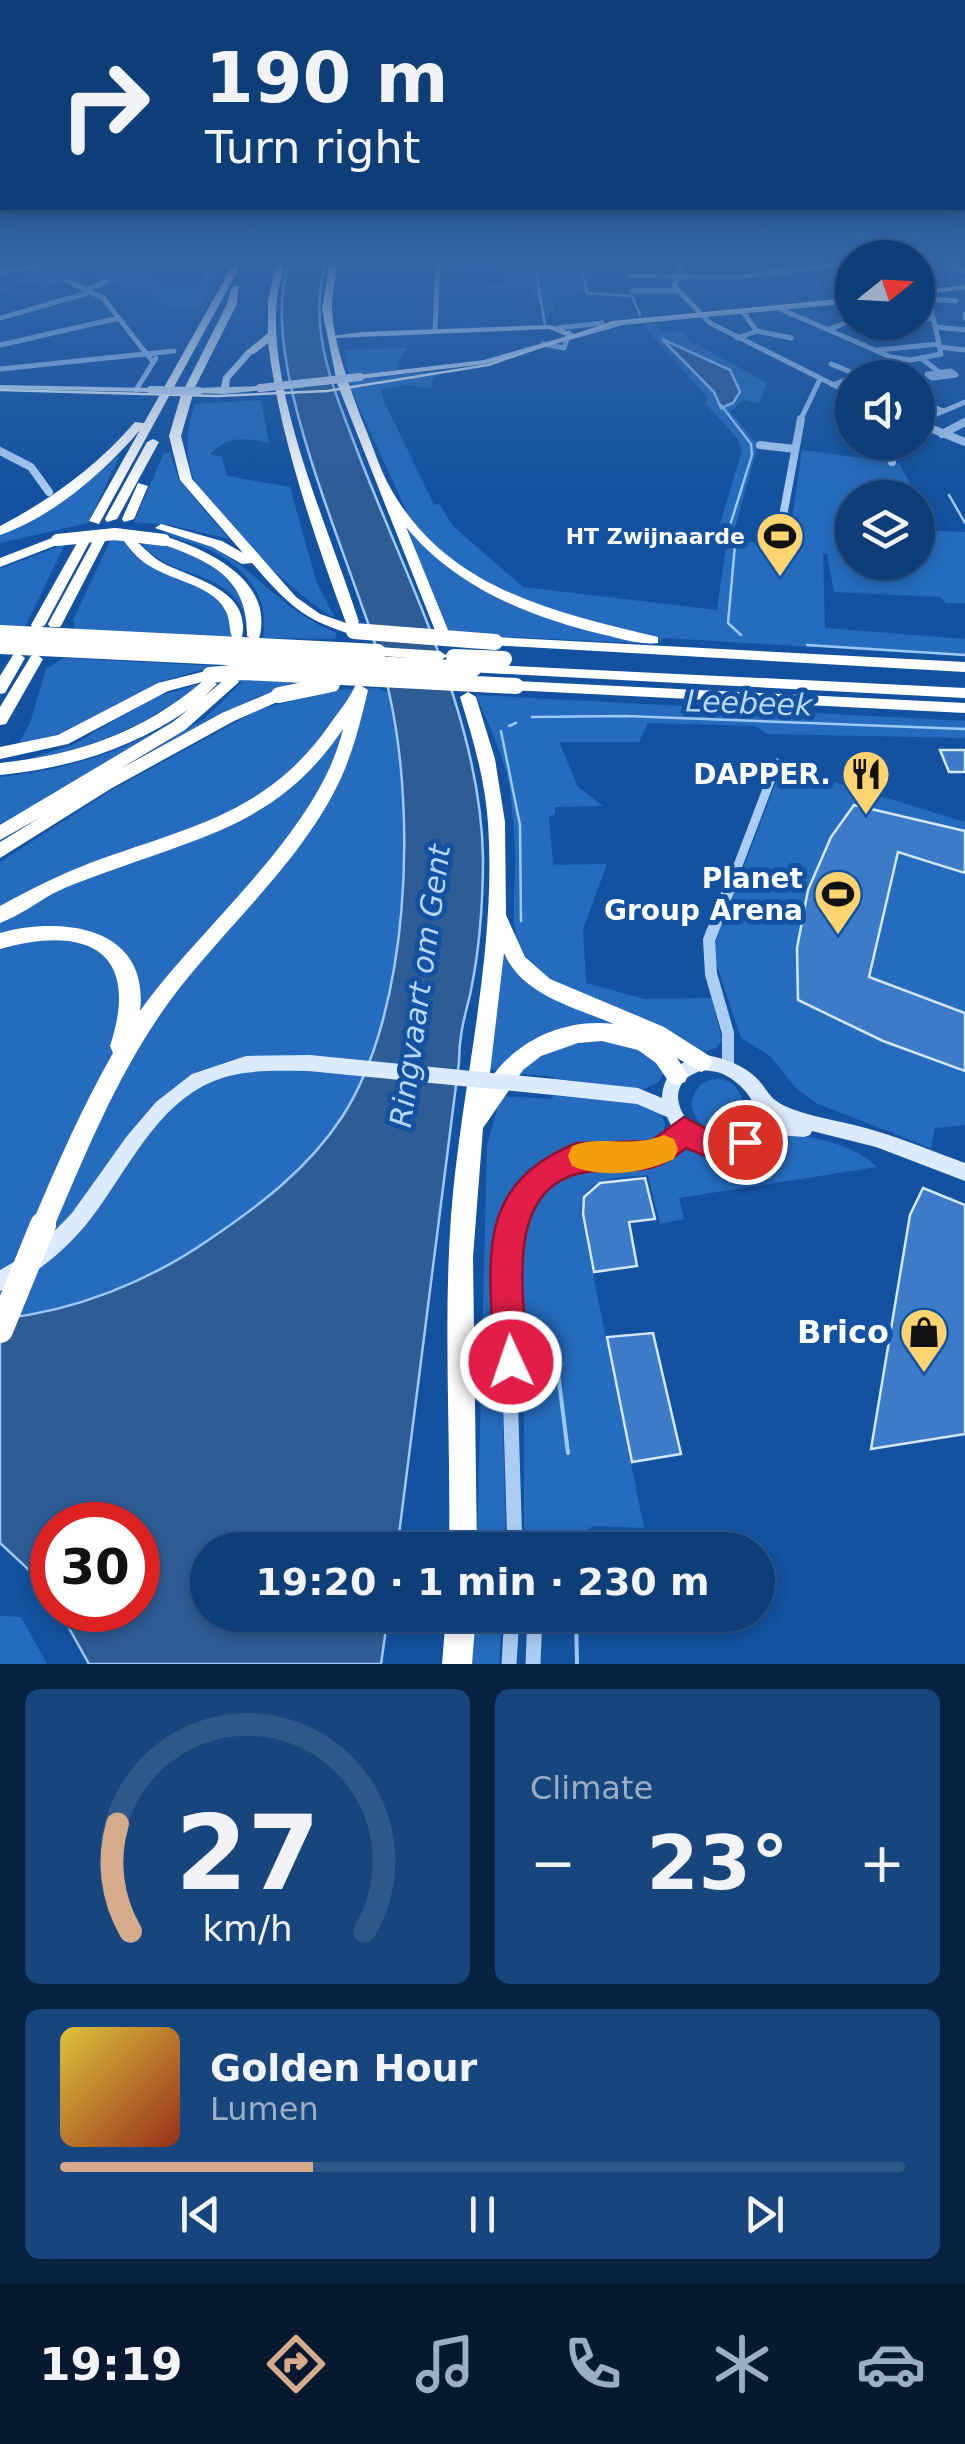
<!DOCTYPE html>
<meta charset="utf-8">
<style>
:root{--surface:#0e3e78;--page:#17457d;--text:#f1f3f6;--muted:#9baec6;--line:#2e578a;--accent:#d6ab8b}
body{margin:0;font-family:"DejaVu Sans",sans-serif;background:var(--page);color:var(--text);height:100vh;display:flex;flex-direction:column;font-size:38px;white-space:nowrap}
*{box-sizing:border-box;margin:0}
p{font-size:32px;color:var(--muted)}
.icon{flex:none;width:55px;height:55px;fill:none;stroke:currentColor;stroke-width:2;stroke-linecap:round;stroke-linejoin:round}
.map{position:relative;height:1664px;overflow:hidden}
.side{display:flex;flex-direction:column;gap:25px;padding:25px;background:#082242;flex:1}
.side>*{flex:none}
.banner{position:absolute;left:0px;top:0px;width:965px;height:210px;box-shadow:0 5px 15px #0003,0 0 0 2px var(--line);background:#0e3e78;color:var(--text);overflow:hidden}
.needle{width:65px;rotate:72deg}
.buttons{position:absolute;left:835px;top:240px;display:grid;gap:20px}
.buttons a{display:grid;place-items:center;width:100px;height:100px;border-radius:50%;background:var(--surface);box-shadow:0 5px 15px #0003,0 0 0 2px var(--line);font-size:50px}
.speed{position:absolute;left:30px;top:1502px;display:flex;gap:20px;font-size:50px;font-weight:700;text-align:center}
.speed>*{display:grid;place-content:center;width:130px;height:130px;border-radius:50%;background:var(--surface);box-shadow:0 5px 15px #0003,0 0 0 2px var(--line);line-height:1}
.speed .limit{border:15px solid #d22;background:#fff;color:#111}
.pin{position:absolute;display:grid;place-items:center;width:85px;height:85px;color:#fff;margin:-42px;border:5px solid #fff;border-radius:50%;box-shadow:0 2px 10px #0007}
.me{position:absolute;width:110px;margin:-55px;rotate:357deg;stroke-linejoin:round;filter:drop-shadow(0 0 8px #0008)}
.turn{display:flex;align-items:center;gap:35px;height:210px;padding:0 40px;font-size:45px}
.turn .icon{width:130px;height:130px;stroke-width:2.5}
.turn b{display:block;font-size:70px;line-height:85px}
.big{font-size:75px;font-weight:600;line-height:1.1}
.side .card{flex:1;display:flex;flex-direction:column;justify-content:center;gap:15px;min-width:0;padding:0 35px;border-radius:15px;background:var(--page)}
.side .dial{align-items:center;gap:0}
.dial svg{height:260px;overflow:visible;fill:none;stroke:var(--line);stroke-width:7;stroke-linecap:round;text-anchor:middle}
.dial text{fill:var(--text);stroke:none}
.song{display:flex;align-items:center;gap:30px}
.cover{width:120px;height:120px;border-radius:15px;background:linear-gradient(135deg,hsl(50 70% 55%),hsl(10 70% 35%))}
.played{height:10px;border-radius:5px;background:linear-gradient(90deg,var(--accent) 30%,var(--line) 30%)}
.keys{display:flex;justify-content:space-around;direction:ltr}
.heat{display:flex;justify-content:space-between;align-items:center;font-size:55px;direction:ltr}
.side .tiles{flex:1;display:grid;gap:25px;grid-template-columns:1fr 1fr}
.card:last-child{grid-column:span 2}
.trip{position:absolute;left:190px;top:1532px;width:585px;height:100px;border-radius:50px;background:var(--surface);box-shadow:0 5px 15px #0003,0 0 0 2px var(--line);font-weight:600;line-height:100px;text-align:center}
.tab-bar{display:flex;height:160px;justify-content:space-around;align-items:center;background:#061930;color:var(--muted)}
.tab-bar .icon{width:70px;height:70px}
.tab-bar .on{color:var(--accent)}
.tab-bar b{font-size:45px;color:var(--text)}
.map>svg:first-child{display:block}
.green{fill:#256cbe}
.water{fill:#2e5c95;stroke:#9dc8f7;stroke-width:2.5}
.lines{fill:none;stroke-linecap:round;stroke-linejoin:round}
.stream-far1{stroke:#9dc8f7;stroke-width:2.5}
.stream{stroke:#9dc8f7;stroke-width:4}
.building{fill:#3c7bc7;stroke:#d4e7fe;stroke-width:2.5}
.street-far4{stroke:#abcdf4;stroke-width:5}
.street-far3{stroke:#abcdf4;stroke-width:8}
.street-far2{stroke:#abcdf4;stroke-width:9}
.street-far1{stroke:#abcdf4;stroke-width:12}
.street{stroke:#abcdf4;stroke-width:15}
.secondary{fill:#dbeafd;fill-rule:evenodd}
.highway{fill:#fff;fill-rule:evenodd}
.tram{stroke:#fff;stroke-width:2.5}
.secondary-bridge-far1{stroke:#dbeafd;stroke-width:8}
.secondary-bridge{stroke:#dbeafd;stroke-width:16}
.highway-bridge-far3{stroke:#fff;stroke-width:12}
.highway-bridge-far2{stroke:#fff;stroke-width:16}
.highway-bridge-far1{stroke:#fff;stroke-width:21}
.highway-bridge{stroke:#fff;stroke-width:26}
.route{fill:#e11d48;stroke:#92132f;stroke-width:2.5}
.slow{fill:#f59e0b}
.labels{text-anchor:middle;dominant-baseline:central;stroke-width:10;stroke-linejoin:round;paint-order:stroke}
.far-poi-label{font-size:22px;font-weight:bold;fill:#fff;stroke:#1352a0;text-anchor:end}
.poi-label{font-size:28px;font-weight:bold;fill:#fff;stroke:#1352a0;text-anchor:end}
.water-label{font-size:30px;font-style:italic;fill:#b8d7fb;stroke:#1352a0}
.near-poi-label{font-size:32px;font-weight:bold;fill:#fff;stroke:#1352a0;text-anchor:end}
</style>
<div class="map">
<svg width="965" height="1664" viewBox="0 0 965 1664">
<rect width="100%" height="100%" fill="#1352a0"/>
<path class="green" d="M87 261H136L167 288C197 288 198 287 214 261H225L199 306 170 310 145 285 127 290 90 272 47 287 25 282 0 293V290L33 273 0 275V272Z
M441 261H583L591 293 552 296 554 313 544 314 539 298 532 297 529 288H443L510 283 509 275 502 272H441Z
M654 323 662 333 682 331 690 341 767 383 759 403 743 400 730 412 758 445 733 535 742 541 788 547 802 450 899 463 917 497 852 498V562H918V500L927 530 965 532V603H946L940 597 834 592 827 554 823 553 825 628 965 639V656L663 638 657 644 450 634 401 518 406 510 347 381 435 371 431 388 404 385 381 390 384 401 434 505 439 504 453 526 523 587 717 610 726 546 716 537 742 451 737 438 705 403 708 398 642 324Z
M407 348 398 363 399 370 349 375 345 350Z
M261 400 269 443C243 438 229 435 210 454L222 457 227 476 290 487 316 581 335 618C300 600 200 508 191 471 185 447 187 428 195 404Z
M164 453H170L179 480 229 539 169 525 134 522Z
M116 457H119L88 523 0 543V535L75 492Z
M163 532C249 546 264 604 337 633L335 639 263 638C271 596 243 564 205 548 192 542 173 539 163 532Z
M111 539 124 540C145 587 236 575 231 637L75 629 73 620Z
M140 541C150 545 157 543 169 546 213 557 253 588 248 638 246 630 247 617 241 607 221 569 164 577 140 541Z
M65 544 25 627 0 625V569Z
M64 658 217 666 162 681 94 720 50 738 17 746 30 723 46 669Z
M244 680 288 681 290 686 252 699 150 752 205 718Z
M202 683C137 731 94 747 16 763L72 745 156 697Z
M378 688 389 693C413 819 413 1003 343 1115 310 1168 261 1204 211 1239 148 1282 76 1311 0 1319V862L110 791 260 709 336 690Z
M476 695 965 721V738L768 734 755 726 648 723 639 742H559L578 787 603 806 555 807V815L549 816 553 865 607 864 583 929 586 983 645 999 712 998 722 1040 716 1048 703 1052 557 985C505 950 514 925 515 869 516 843 513 817 510 791 505 757 489 726 476 695Z
M181 716 175 723 0 827V777C65 770 125 753 181 716Z
M782 766 965 822V1125L935 1128 931 1148 816 1103 795 1087 770 1056 741 1038 712 951Z
M504 949 506 952 631 1029 614 1027 502 1071 488 1069Z
M608 1040 651 1051 664 1072 659 1082 644 1089 554 1081V1077L517 1073C545 1049 572 1042 608 1040Z
M692 1104a25 25 0 1 1 50 0a25 25 0 1 1-50 0Z
M554 1093 643 1102 660 1111 665 1125 662 1141 643 1151 596 1147 555 1158 536 1170 510 1204 499 1254 506 1550H477L487 1145 501 1096 552 1099Z
M766 1133C803 1134 850 1141 877 1167L679 1198 684 1219 660 1224 648 1175C619 1178 580 1175 581 1214L644 1528 593 1526 557 1550H524V1415L516 1255 525 1211 547 1182 563 1172 598 1162 646 1167 661 1163 686 1142C711 1160 748 1163 766 1133Z
M474 1615H502L499 1664H471Z
M0 1616 21 1617 47 1664H0Z"/>
<path class="water" d="M290 261H326C307 326 332 385 355 445 404 575 481 717 483 858 483 901 479 953 470 995 464 1019 459 1036 459 1062L397 1550H208V1615H388L381 1664H89L59 1610H138V1525H52V1599L41 1581 0 1543V1319C75 1311 148 1282 210 1239 260 1205 308 1169 342 1117 410 1012 416 816 390 697 366 586 250 363 290 261Z
M662 339 730 370 740 392 733 403 721 408 714 392Z"/>
<g class="lines">
<path class="stream-far1" d="M534 261 545 325
M579 261 587 293 632 296 640 315
M721 405 751 444 752 455 727 535 735 545 728 623 741 635
M949 495 965 523
M807 645 965 655
M532 717 625 716 965 729
M509 726 516 723
M501 731 520 825 521 921"/>
<path class="stream" d="M556 1357 568 1453
M576 1615 577 1664"/>
</g>
<path class="building" d="M940 750H965V772H949Z
M854 805 965 831V873L898 852 869 977 965 1013V1071L883 1041 798 1000 797 948 808 890 831 837Z
M645 1178 655 1219 629 1222 637 1266 594 1272 583 1214 584 1197 600 1183Z
M923 1188 965 1205V1434L871 1449 910 1215Z
M653 1333 681 1454 632 1462 607 1337Z"/>
<g class="lines">
<path class="street-far4" d="M683 261 674 286 710 323 852 394
M948 261 962 271
M0 271 84 261
M629 276 739 277 852 263
M67 281 103 298 153 362
M87 289 106 282
M632 291H677
M928 294 939 344
M931 299 956 301
M778 308 891 357 911 360 941 354 939 344 878 350
M742 311 757 331
M965 314V318
M918 317 933 319
M0 318 88 293
M898 322H906
M847 323 859 327 867 324 863 322
M935 327 965 330
M558 328 602 323
M828 330 852 320
M435 331 438 261
M737 338 757 331 791 338
M543 344 564 348 569 333
M0 345 119 318
M939 347 965 350
M921 358 939 372
M831 364 858 375
M0 369 174 351
M951 371 956 375 932 378 927 374Z
M833 385 858 375 869 378
M136 390 156 358
M918 400 943 411
M800 421 820 379
M920 421 965 402"/>
<path class="street-far3" d="M918 422 926 419
M918 423 965 442
M942 434 965 422
M892 442V462
M760 445 795 449
M0 451 31 467 49 492
M785 547 778 543 801 419"/>
<path class="street-far2" d="M729 889 777 763 796 768"/>
<path class="street-far1" d="M728 1065V1033L711 974 709 940 730 886
M512 1228C525 1187 555 1154 600 1154 618 1154 637 1163 654 1155 666 1151 675 1140 684 1131"/>
<path class="street" d="M513 1225 506 1255 515 1550
M509 1664 512 1615
M533 1664 535 1615"/>
<path class="secondary" d="M965 285V289L918 295V291Z
M852 299V303L623 325 485 364 360 379 356 377 357 375 484 360 567 336 549 329 336 338 332 336 361 332 550 325 575 334 622 321Z
M247 350 254 352 230 379 229 387 260 386H263V390L225 394 196 393 195 391 199 388 221 387 223 377Z
M0 385 151 388 155 390 151 392 0 389Z
M701 1054C719 1057 737 1062 752 1074 770 1089 765 1099 792 1109 819 1119 849 1122 876 1131 906 1140 935 1152 965 1163V1181L876 1147 812 1131 810 1135 804 1137 765 1134C736 1169 685 1159 667 1117L637 1104 554 1095 548 1093 546 1087 548 1081 554 1079 638 1088 662 1098C663 1073 679 1063 701 1054ZM702 1070C710 1071 718 1071 725 1075 744 1085 767 1110 747 1129 712 1162 655 1103 688 1077 692 1074 698 1072 702 1070Z
M309 1055 315 1058 317 1063 315 1068 309 1071C273 1071 236 1068 203 1086 150 1114 122 1181 85 1226 62 1253 33 1277 0 1291V1270L38 1248 72 1213 127 1136 156 1102 192 1074 246 1056Z"/>
<path class="highway" d="M235 261H243L99 524 89 521 140 430C103 473 54 516 0 535V526C52 499 97 466 135 422L144 423Z
M277 261H285C283 274 278 287 277 299 267 394 330 531 359 622L354 626 361 631 354 635C302 620 287 603 252 563L242 564 212 547 155 528 161 524 222 541 243 553 180 480 169 436 181 395 227 304 232 287 239 285 237 304 195 387 181 436 192 479 296 597 320 614 346 623C313 533 280 438 268 343L254 354 245 352 268 333V300Z
M330 261H338C336 276 332 292 332 307 332 340 352 394 364 425 373 446 380 470 391 489 447 589 556 613 658 637V643C641 645 622 639 605 635 531 618 455 587 406 527L448 630 446 633H436L337 383 322 309Z
M153 439 159 442 117 519 107 522 105 519 147 442Z
M138 483 148 486 134 519 124 522 122 519Z
M57 536 63 540 62 543 0 567V558Z
M164 536C209 550 275 581 259 639L254 640 247 636C248 576 209 561 159 543V537Z
M99 537 105 541 62 624 60 627H50L48 624 93 541Z
M130 537C141 543 149 555 161 562 192 579 252 589 242 637H232C229 630 230 621 227 614 217 587 175 581 153 568 140 561 132 552 124 541Z
M83 539 89 543 45 625 38 629 33 628 31 625 77 543Z
M495 637 965 662V672L490 645V639Z
M378 647 440 651 447 656 440 661 373 655V649Z
M18 653 25 658 5 693 0 694V676L13 655Z
M36 654 43 659 6 724 0 725V707L31 656Z
M473 664 965 688V698L468 672 466 669Z
M210 670 218 675 211 680 217 684 204 697 226 678H236L239 682 185 730 120 769 222 713 274 691 279 690 287 695 284 699 234 721 112 788 0 858V842L41 817 0 840V825L173 722 189 709C132 749 69 768 0 775V763C77 755 143 732 202 682L168 691 68 744 0 759V747L58 735 158 683Z
M516 681 965 703V713L511 690 508 686Z
M360 685 368 690C361 720 354 749 341 778 301 864 224 927 169 1002 119 1071 87 1150 54 1227L46 1231 38 1227 34 1219C58 1162 83 1106 113 1053L110 1046C142 949 85 925 0 949V933C61 916 150 926 140 1011 201 925 319 832 343 729 280 823 203 836 104 873 88 879 70 885 54 893 36 903 19 916 0 923V906C29 890 59 875 90 863 187 827 267 815 330 724 339 711 349 700 355 686Z
M468 692 476 697 495 759 505 822 506 915 525 957 550 979 664 1027 708 1055 712 1062 708 1069 701 1072 677 1058 688 1075 685 1082 677 1085 669 1082 656 1063 638 1050 602 1041 578 1043 541 1056 523 1070 483 1128 473 1257 477 1550H449C451 1439 443 1327 451 1216 461 1085 497 955 488 823 485 779 473 739 460 697ZM504 953C522 995 574 1007 614 1024 565 1018 516 1040 489 1081Z
M446 1615H476L472 1664H442Z"/>
<path class="tram" d="M918 293 965 288
M0 390 217 396 327 391 488 365 614 322 852 299"/>
<path class="secondary-bridge-far1" d="M260 388 360 377
M151 390 199 391"/>
<path class="secondary-bridge" d="M309 1063 554 1087"/>
<path class="highway-bridge-far3" d="M57 540 115 534 164 540"/>
<path class="highway-bridge-far2" d="M354 631 495 642
M0 633 378 652
M0 646 473 669
M454 657 504 659
M210 675 244 672 516 686
M279 695 332 684"/>
<path class="highway-bridge-far1" d="M42 1228 46 1219"/>
<path class="highway-bridge" d="M0 1330 43 1225"/>
</g>
<linearGradient id="sky" x2="0" y2="1"><stop stop-color="#0a2d58"/><stop offset="0.53" stop-color="#3366a7"/><stop offset="1" stop-color="#3366a7" stop-opacity="0"/></linearGradient>
<rect width="965" height="494" fill="url(#sky)"/>
<path class="route" d="M684 1117 712 1132 745 1128 755 1132 760 1142 755 1152 720 1162 686 1148C656 1174 637 1170 599 1171 499 1174 524 1295 528 1362L523 1373 511 1378 499 1373 494 1362C491 1265 470 1186 577 1143L651 1141Z"/>
<path class="slow" d="M664 1135 674 1139 678 1149 674 1159C644 1173 604 1179 572 1166L568 1156 572 1146C601 1134 629 1149 664 1135Z"/>
<defs>
<g id="stadium-pin" transform="scale(2.5)"><path d="M0 17L-7.5 6A9.5 9.5 0 1 1 7.5 6Z" fill="#ffd36f" stroke="#1352a0"/><path d="M0-5a6.5 5 0 1 0 0 10a6.5 5 0 1 0 0-10ZM-3.5-1.8h7v3.6h-7Z" fill="#111"/></g>
<g id="restaurant-pin" transform="scale(2.5)"><path d="M0 17L-7.5 6A9.5 9.5 0 1 1 7.5 6Z" fill="#ffd36f" stroke="#1352a0"/><path d="M-5-6h1v4h1v-4h1v4h1v-4h1v5L-1.5 .5V6h-2V.5L-5-1ZM5-6V6H3V1.5H1.5Q1.5-4 5-6Z" fill="#111"/></g>
<g id="shop-pin" transform="scale(2.5)"><path d="M0 17L-7.5 6A9.5 9.5 0 1 1 7.5 6Z" fill="#ffd36f" stroke="#1352a0"/><path d="M-5-2.5h2.3a2.7 3.5 0 0 1 5.4 0H5L5.5 6h-11ZM-1.5-2.5h3a1.5 2.3 0 0 0-3 0Z" fill="#111"/></g>
</defs>
<g fill-rule="evenodd">
<use href="#stadium-pin" x="780" y="536"/>
<use href="#restaurant-pin" x="866" y="774"/>
<use href="#stadium-pin" x="838" y="894"/>
<use href="#shop-pin" x="924" y="1332"/>
</g>
<g class="labels">
<g class="far-poi-label">
<text x="745" y="536">HT Zwijnaarde</text>
</g>
<g class="poi-label">
<text x="831" y="774">DAPPER.</text>
<text x="803" y="878">Planet<tspan x="803" dy="32">Group Arena</tspan></text>
</g>
<g class="water-label">
<text transform="translate(749 703) rotate(2)">Leebeek</text>
<text transform="translate(420 986) rotate(-82)">Ringvaart om Gent</text>
</g>
<g class="near-poi-label">
<text x="889" y="1332">Brico</text>
</g>
</g>
</svg>
<div class="buttons">
<a><svg class="needle" viewBox="-14 -14 28 28"><path d="M0-13l5 13h-10z" fill="#e53935"/><path d="M0 13l5-13h-10z" fill="#9baec6"/></svg></a>
<a><svg class="icon" aria-label="sound" viewBox="0 0 24 24"><path d="M4 9h4l5-4v14l-5-4H4zM17 9q2 3 0 6"/></svg></a>
<a><svg class="icon" aria-label="layers" viewBox="0 0 24 24"><path d="M12 4l9 5-9 5-9-5zM3 14l9 5 9-5"/></svg></a>
</div>
<div class="speed"><div class="limit">30</div></div>
<div class="pin" style="left:745px;top:1142px;background:#d93025"><svg class="icon" aria-label="arrive" viewBox="0 0 24 24"><path d="M6 21V4h12l-3 4 3 4H6"/></svg></div>
<svg class="me" style="left:511px;top:1362px" viewBox="-20 -20 40 40"><circle r="17" fill="#e11d48" stroke="#fff" stroke-width="3"/><path d="M0-11L8 9 0 5-8 9z" fill="#fff"/></svg>
<div class="trip">19:20 · 1 min · 230 m</div>
<div class="banner">
<div class="turn"><svg class="icon" aria-label="right" viewBox="0 0 24 24"><path d="M7 20v-9h11M14 6l5 5-5 5"/></svg><div><b>190 m</b>Turn right</div></div>
</div>
</div>
<section class="side">
<div class="tiles">
<div class="card dial"><svg viewBox="0 0 100 80">
<path d="M14 69A42 42 0 1 1 86 69"/>
<path d="M14 69A42 42 0 0 1 10 36" stroke="#d6ab8b"/>
<text x="50" y="56" font-size="32" font-weight="700">27</text>
<text x="50" y="72" font-size="11">km/h</text>
</svg></div>
<div class="card"><p>Climate</p>
<div class="heat"><a>−</a><b class="big">23°</b><a>+</a></div>
</div>
<div class="card">
<div class="song"><i class="cover"></i><div><b>Golden Hour</b><p>Lumen</p></div></div>
<div class="played"></div>
<div class="keys"><svg class="icon" aria-label="previous" viewBox="0 0 24 24"><path d="M18 5L8 12l10 7zM5 5v14"/></svg><svg class="icon" aria-label="pause" viewBox="0 0 24 24"><path d="M8 5v14M16 5v14"/></svg><svg class="icon" aria-label="next" viewBox="0 0 24 24"><path d="M6 5l10 7-10 7zM19 5v14"/></svg></div>
</div>
</div>
</section>
<nav class="tab-bar">
<b>19:19</b>
<svg class="icon on" aria-label="directions" viewBox="0 0 24 24"><path d="M12 3l9 9-9 9-9-9zM9 14v-3h6M13 9l2 2-2 2"/></svg>
<svg class="icon" aria-label="music" viewBox="0 0 24 24"><path d="M9 18V5l10-2v13"/><circle cx="6" cy="18" r="3"/><circle cx="16" cy="16" r="3"/></svg>
<svg class="icon" aria-label="phone" viewBox="0 0 24 24"><path d="M5 4h4l2 5-3 2q2 4 5 5l2-3 5 2v4C11 20 4 13 5 4z"/></svg>
<svg class="icon" aria-label="climate" viewBox="0 0 24 24"><path d="M12 3v18M4 7l16 10M4 17L20 7"/></svg>
<svg class="icon" aria-label="car" viewBox="0 0 24 24"><path d="M5 17H2v-5l4-1 3-4h7l3 4 3 1v5h-3M9 17h6M6 11h13"/><circle cx="7" cy="17" r="2"/><circle cx="17" cy="17" r="2"/></svg>
</nav>
